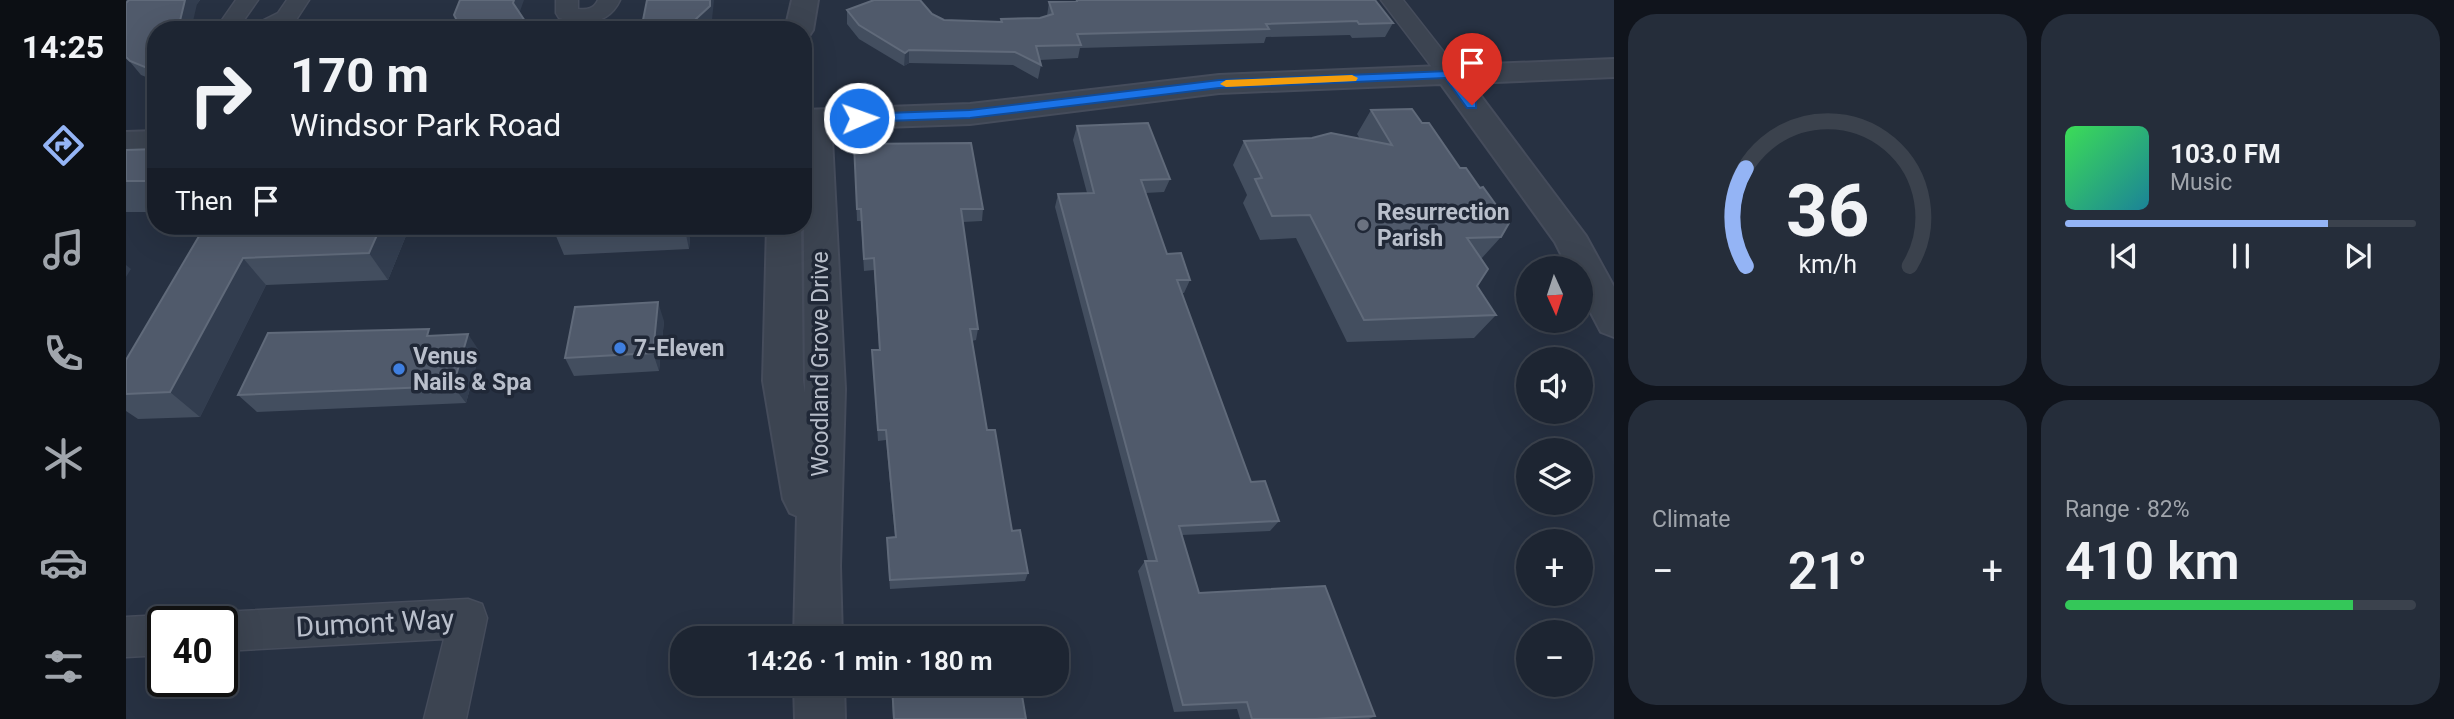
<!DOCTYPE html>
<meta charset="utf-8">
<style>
:root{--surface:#1d2532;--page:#252d3a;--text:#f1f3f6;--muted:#a0a5ac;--line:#3b424d;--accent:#94b4f5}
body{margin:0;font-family:Roboto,sans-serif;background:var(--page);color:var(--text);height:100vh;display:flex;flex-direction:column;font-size:26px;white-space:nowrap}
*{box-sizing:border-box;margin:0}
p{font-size:23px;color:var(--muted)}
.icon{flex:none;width:38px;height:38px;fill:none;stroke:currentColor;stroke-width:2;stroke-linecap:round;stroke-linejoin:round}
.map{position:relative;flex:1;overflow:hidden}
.details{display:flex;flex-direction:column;gap:14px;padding:14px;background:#10141c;width:840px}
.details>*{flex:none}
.top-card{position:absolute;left:21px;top:21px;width:665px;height:214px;border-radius:28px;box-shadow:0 7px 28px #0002,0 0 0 2px var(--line);background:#1d2532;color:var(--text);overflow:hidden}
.needle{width:46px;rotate:177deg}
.controls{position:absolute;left:1390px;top:256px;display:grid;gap:14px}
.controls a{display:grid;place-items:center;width:77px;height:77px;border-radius:50%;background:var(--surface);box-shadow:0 7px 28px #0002,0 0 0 2px var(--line);font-size:35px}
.speed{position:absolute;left:21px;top:606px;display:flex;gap:14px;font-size:35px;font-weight:700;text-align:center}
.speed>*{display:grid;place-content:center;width:91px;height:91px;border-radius:50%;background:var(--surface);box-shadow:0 7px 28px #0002,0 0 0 2px var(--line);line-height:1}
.speed .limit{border:4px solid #111;border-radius:10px;background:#fff;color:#111}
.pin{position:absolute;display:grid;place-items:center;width:60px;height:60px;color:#fff;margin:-72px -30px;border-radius:50% 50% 50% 0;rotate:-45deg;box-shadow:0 0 7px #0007}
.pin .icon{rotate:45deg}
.me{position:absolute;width:77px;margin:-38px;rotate:88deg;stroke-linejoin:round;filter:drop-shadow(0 0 5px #0008)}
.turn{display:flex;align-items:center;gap:24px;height:147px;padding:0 28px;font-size:32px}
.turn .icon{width:91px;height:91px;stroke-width:2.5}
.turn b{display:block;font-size:49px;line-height:60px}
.then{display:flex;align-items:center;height:66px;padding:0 28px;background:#0003;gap:14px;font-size:26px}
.big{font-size:52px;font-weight:600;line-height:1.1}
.details .widget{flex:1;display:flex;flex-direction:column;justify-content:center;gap:10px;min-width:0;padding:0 24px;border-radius:28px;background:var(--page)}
.details .dial{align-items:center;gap:0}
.dial svg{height:182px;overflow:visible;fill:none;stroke:var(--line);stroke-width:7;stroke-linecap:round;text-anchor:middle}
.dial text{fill:var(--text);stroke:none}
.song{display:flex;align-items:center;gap:21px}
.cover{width:84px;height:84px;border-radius:10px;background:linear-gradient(135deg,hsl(130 70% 55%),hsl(190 70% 35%))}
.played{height:7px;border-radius:4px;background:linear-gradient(90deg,var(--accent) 75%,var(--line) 75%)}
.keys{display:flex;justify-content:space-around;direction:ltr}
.heat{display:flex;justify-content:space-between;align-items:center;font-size:38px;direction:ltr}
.charge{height:10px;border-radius:5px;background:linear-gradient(90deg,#34c759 82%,var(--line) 0)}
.details .tiles{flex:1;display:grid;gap:14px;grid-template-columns:repeat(2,1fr)}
.trip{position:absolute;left:544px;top:626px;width:399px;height:70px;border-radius:28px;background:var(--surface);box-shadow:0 7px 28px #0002,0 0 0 2px var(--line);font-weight:600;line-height:70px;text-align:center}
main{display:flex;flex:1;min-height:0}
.tab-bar{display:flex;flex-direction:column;width:126px;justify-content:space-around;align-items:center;background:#0c0f14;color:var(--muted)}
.tab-bar .icon{width:49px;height:49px}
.tab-bar .selected{color:var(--accent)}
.tab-bar b{font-size:32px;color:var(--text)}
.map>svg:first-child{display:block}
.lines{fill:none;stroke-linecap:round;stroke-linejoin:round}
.minor-casing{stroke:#454c5b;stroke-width:3}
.tertiary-casing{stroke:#454c5b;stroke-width:4}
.minor{fill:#3c4451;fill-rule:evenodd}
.tertiary{fill:#3c4451;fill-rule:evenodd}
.wall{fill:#434e5f}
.shaded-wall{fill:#323d4f}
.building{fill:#505a6b;stroke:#606a7a;stroke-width:2}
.route{fill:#1a73e8;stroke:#114b97;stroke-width:2}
.slow{fill:#f59e0b}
.worship-dot{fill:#6b7280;stroke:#202837;stroke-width:2.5}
.shop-dot{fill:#3f7fe0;stroke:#202837;stroke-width:2.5}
.labels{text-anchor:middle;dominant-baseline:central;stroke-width:7;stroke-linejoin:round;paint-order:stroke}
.poi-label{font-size:23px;font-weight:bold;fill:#b9bfcb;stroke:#202837;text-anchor:start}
.street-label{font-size:23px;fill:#b9bfcb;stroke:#202837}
.near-street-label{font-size:28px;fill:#b9bfcb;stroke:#202837}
</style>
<main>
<nav class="tab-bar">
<b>14:25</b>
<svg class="icon selected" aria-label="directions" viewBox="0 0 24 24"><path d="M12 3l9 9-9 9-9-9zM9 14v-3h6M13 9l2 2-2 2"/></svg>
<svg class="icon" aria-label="music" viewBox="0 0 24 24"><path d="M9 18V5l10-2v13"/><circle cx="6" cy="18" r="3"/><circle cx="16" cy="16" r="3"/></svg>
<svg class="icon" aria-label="phone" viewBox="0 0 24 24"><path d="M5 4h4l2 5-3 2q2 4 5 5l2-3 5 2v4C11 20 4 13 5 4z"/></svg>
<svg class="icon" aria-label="climate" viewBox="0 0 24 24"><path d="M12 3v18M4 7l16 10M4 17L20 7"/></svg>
<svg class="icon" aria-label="car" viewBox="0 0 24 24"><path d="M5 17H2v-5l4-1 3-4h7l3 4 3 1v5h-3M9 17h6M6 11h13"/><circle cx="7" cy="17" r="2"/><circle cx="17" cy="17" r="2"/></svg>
<svg class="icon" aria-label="filters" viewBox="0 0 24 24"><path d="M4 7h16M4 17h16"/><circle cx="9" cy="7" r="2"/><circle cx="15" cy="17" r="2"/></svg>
</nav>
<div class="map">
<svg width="1488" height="719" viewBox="0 0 1488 719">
<rect width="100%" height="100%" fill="#273142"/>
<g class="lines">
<g class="minor-casing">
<path id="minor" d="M110 0H132L118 20 126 26 152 13 161 0H183L168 23 153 30H101L96 20Z
M430 0H452V9C461 10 468 9 472 0H494C482 26 457 25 433 18L430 13Z
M1255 0H1277L1331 69 1335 74 1331 79H1315Z
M342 599 356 604 361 618 340 719H298L318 639 96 651V621H81L96 612Z
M37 615 51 621H37V655L0 657V617Z"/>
</g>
<g class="tertiary-casing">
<path id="tertiary" d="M666 0H692L687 30 683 36 677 37V30H659Z
M1488 59V77L1345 83 1460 236 1488 287V337L1475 332 1454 292V268H1442L1429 242 1315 84 1093 93 844 124 699 129 706 139 719 389 714 566 716 639H668L671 516 664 513 657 499 637 381 641 226H675L677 381 679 393 677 110 844 104 1093 75Z
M30 131V151L0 152V132Z
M668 684H718L719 719H669Z"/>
</g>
<use href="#minor" class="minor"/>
<use href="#tertiary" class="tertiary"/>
</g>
<path class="wall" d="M3 0H74L71 4 30 30V81L15 75 0 57V3Z
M950 0H1249L1267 23 1259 37 1226 38 1224 35 1140 37 1138 43 954 48 952 58 914 60 915 65 912 79 887 65 783 63 778 66 733 39 721 24V10L806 14 818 20 874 22 875 19 914 18 921 16 923 2 949 1Z
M1245 110 1375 237 1355 259 1351 286 1370 315 1348 338 1221 342 1170 238 1134 240 1117 203 1121 195 1107 165 1118 141 1234 139 1231 134Z
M951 126 1044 179 1038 192 1019 193 1041 254 1064 280 1058 293H1055L1125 482 1153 521 1144 531 1056 535 1073 593 1249 716 1243 719H1114L1111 709 1048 712 1012 571 1019 561H1022L929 207 932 194 961 193 947 140Z
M728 144 857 209 856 221 837 222 852 329 850 340 846 341 861 430 886 531 902 573 899 581 764 589 761 547V538L769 537 760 440 752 441 746 350H753L748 270 738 271 735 221H731Z
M30 149V212H0V150Z
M79 226H284L262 280 140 285 74 417 12 419 0 411V360Z
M565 226 563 249 438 255 430 236Z
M538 321 533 371 448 376 439 358Z
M307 335 354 352 340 403 131 412 112 395Z
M765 684H894L900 719H767Z"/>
<path class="shaded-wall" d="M59 0H74L71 4 65 30H53L52 29Z
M388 0H398L392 17 387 3Z
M584 0H588L586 20 575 30H558Z
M783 50V63L778 66 779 53Z
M255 226H284L262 280 243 253Z
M559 226H565L563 249 559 230Z
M117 258 140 285 74 417 44 392Z
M0 265 5 269 0 277Z
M532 302 538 321 533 371 527 353Z
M342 334 354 352 340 403 327 386Z"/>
<path class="building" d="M3 0H59L52 29 55 30H30V68L26 70 4 61 0 57V3Z
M334 0H388L387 3 399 21 424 29 336 30 328 15Z
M521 0H584V6L558 30H515Z
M748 0H794L806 14 818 20 876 22 875 19 914 18 927 14 923 2 951 1V0H1249L1267 23 1233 24 1231 21 1140 24 1143 29 951 34 955 45 910 46 915 65 889 52 783 50 779 53 733 25 721 10Z
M1286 109 1296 123H1303L1334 168H1340L1354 188 1357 187 1383 223 1375 237 1341 238 1362 269 1351 286 1370 315 1238 320 1184 215 1146 216 1129 179 1136 178 1118 141 1186 138 1205 133 1266 145 1245 110Z
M1022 123 1044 179 1015 180 1041 254 1055 253 1064 280H1051L1125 482 1139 481 1153 521 1053 526 1073 593 1199 586 1249 716 1189 719H1126L1121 702 1057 705 1019 561H1031L932 194 968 193 951 126Z
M845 143 857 209H835L852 329H844L861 430H869L886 531 894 530 902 573 764 580 761 538 770 537 760 430H752L746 350H754L748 258 738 259 735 209H731L728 144Z
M30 149V181H0V150Z
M79 226H255L243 253 117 258 44 392 0 394V360Z
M432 226H559V230L430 236Z
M532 302 527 353 439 358 449 307Z
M303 329 301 336 342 334 327 386 112 395 142 333Z
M766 684H894L900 719H768Z"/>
<path class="route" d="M1323 71 1327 72 1350 102V108H1341L1319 78 1093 88 844 118 733 122 727 118 733 114 844 110 1093 80Z"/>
<path class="slow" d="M1226 75 1232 78 1230 81 1100 87 1094 84 1100 80Z"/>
<circle class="worship-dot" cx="1237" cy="225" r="7"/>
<g class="shop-dot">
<circle cx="494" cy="348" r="7"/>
<circle cx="273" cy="369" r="7"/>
</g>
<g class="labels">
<g class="poi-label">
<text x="1251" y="212">Resurrection<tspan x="1251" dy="26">Parish</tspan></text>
<text x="508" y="348">7-Eleven</text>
<text x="287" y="356">Venus<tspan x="287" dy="26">Nails &amp; Spa</tspan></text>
</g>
<g class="street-label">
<text transform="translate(694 364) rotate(-90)">Woodland Grove Drive</text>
</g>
<g class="near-street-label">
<text transform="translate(249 623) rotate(-3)">Dumont Way</text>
</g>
</g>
</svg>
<div class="controls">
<a><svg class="needle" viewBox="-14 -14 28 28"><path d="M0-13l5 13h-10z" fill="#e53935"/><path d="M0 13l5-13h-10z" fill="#a0a5ac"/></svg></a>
<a><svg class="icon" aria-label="sound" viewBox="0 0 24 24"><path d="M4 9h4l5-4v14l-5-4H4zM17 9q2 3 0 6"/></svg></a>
<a><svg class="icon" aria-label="layers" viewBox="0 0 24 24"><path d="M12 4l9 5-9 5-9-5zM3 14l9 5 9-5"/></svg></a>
<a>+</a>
<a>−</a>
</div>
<div class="speed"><div class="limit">40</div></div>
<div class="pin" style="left:1346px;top:105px;background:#d93025"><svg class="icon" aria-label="arrive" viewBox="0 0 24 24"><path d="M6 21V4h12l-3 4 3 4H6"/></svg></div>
<svg class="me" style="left:733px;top:118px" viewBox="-20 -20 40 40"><circle r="17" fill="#1a73e8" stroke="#fff" stroke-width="3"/><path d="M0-11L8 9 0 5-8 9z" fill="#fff"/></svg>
<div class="trip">14:26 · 1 min · 180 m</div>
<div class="top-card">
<div class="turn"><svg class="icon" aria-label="right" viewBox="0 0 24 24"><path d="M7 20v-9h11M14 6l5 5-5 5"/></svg><div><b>170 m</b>Windsor Park Road</div></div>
<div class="then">Then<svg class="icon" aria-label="arrive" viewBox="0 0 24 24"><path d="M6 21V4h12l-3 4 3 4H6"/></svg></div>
</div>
</div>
<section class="details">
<div class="tiles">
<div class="widget dial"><svg viewBox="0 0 100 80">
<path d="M14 69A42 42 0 1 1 86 69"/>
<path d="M14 69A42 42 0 0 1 14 26" stroke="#94b4f5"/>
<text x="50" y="56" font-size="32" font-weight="700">36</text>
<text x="50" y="72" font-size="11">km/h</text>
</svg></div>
<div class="widget">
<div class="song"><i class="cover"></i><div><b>103.0 FM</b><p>Music</p></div></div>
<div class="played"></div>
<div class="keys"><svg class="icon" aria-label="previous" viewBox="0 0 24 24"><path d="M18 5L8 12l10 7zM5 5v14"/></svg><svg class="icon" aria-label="pause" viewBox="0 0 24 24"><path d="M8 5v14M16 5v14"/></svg><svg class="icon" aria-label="next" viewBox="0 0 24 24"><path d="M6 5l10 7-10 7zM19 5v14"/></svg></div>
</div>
<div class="widget"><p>Climate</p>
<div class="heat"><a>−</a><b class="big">21°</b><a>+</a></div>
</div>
<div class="widget"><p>Range · 82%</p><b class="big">410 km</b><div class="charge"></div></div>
</div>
</section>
</main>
